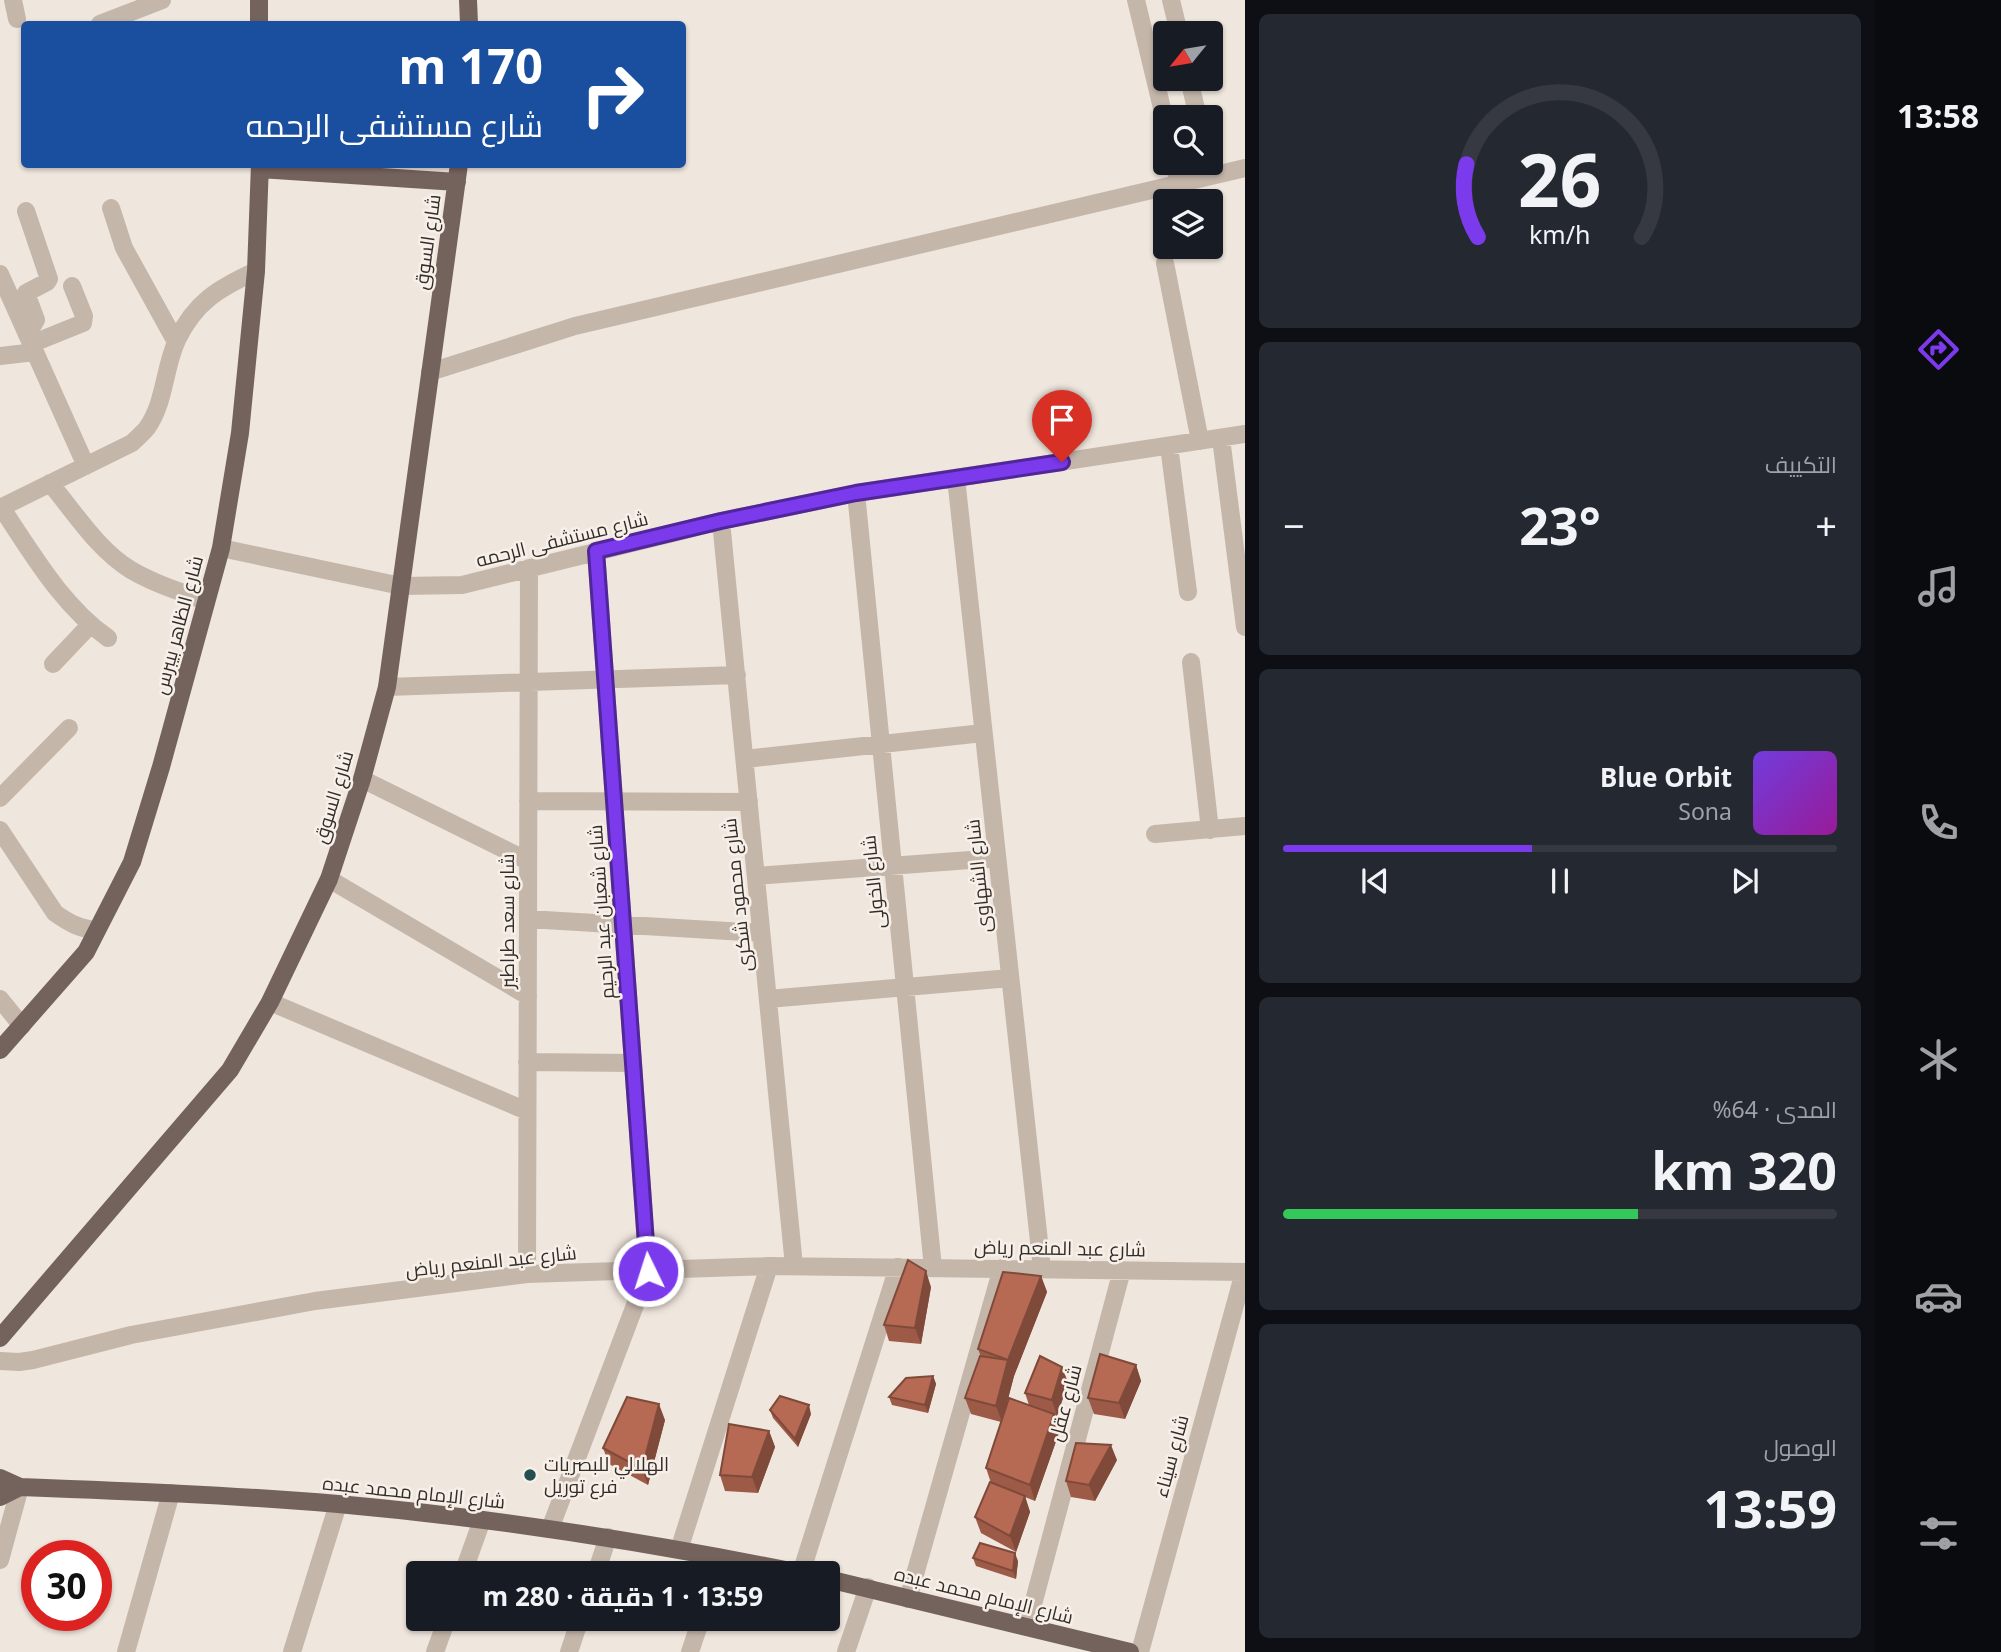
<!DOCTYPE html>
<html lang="ar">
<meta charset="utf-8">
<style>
:root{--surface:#171b24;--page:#242831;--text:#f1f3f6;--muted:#9ea1a6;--line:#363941;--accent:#7c3aed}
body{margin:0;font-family:"Noto Sans",Cairo,sans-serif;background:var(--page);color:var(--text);direction:rtl;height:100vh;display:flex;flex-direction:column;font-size:26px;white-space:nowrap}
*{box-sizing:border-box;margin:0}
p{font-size:23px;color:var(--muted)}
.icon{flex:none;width:38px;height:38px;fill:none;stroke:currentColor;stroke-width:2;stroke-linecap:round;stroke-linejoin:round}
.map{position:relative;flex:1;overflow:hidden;direction:ltr}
.side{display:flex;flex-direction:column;gap:14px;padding:14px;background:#0d0f14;width:630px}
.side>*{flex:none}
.top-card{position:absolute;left:21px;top:21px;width:665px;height:147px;border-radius:7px;box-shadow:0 2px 5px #0004;direction:rtl;background:#1a4fa0;color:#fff;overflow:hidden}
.needle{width:46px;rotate:240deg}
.controls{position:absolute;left:1153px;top:21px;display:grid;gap:14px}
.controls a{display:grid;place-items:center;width:70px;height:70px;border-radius:7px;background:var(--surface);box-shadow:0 2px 5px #0004;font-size:35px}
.speed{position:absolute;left:21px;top:1540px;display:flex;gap:14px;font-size:35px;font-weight:700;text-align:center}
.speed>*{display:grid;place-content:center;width:91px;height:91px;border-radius:50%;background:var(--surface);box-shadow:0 2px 5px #0004;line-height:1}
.speed .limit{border:10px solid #d22;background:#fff;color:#111}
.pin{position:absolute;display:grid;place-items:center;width:60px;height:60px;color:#fff;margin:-72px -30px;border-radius:50% 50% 50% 0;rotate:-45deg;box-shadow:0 0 7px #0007}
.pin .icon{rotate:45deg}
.me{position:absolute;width:77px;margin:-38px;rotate:356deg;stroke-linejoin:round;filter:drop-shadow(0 0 5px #0008)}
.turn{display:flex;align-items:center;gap:24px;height:147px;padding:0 28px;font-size:32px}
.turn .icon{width:91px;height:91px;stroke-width:2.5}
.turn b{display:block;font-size:49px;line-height:60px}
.big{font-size:52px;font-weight:700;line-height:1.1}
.side .card{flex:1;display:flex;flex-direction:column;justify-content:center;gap:10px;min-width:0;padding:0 24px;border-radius:10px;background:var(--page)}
.side .dial{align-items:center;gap:0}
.dial svg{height:182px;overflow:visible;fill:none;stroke:var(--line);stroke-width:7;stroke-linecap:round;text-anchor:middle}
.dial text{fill:var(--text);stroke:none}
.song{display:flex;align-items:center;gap:21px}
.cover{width:84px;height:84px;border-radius:10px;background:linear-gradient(135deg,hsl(260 70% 55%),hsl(300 70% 35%))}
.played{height:7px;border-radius:4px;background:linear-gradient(90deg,var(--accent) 45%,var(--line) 45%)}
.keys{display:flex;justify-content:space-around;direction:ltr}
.heat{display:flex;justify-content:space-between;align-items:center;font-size:38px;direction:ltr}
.charge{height:10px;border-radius:5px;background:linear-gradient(90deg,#34c759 64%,var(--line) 0)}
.trip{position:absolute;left:406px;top:1561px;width:434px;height:70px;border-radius:7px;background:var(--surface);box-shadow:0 2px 5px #0004;font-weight:700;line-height:70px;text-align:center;direction:rtl}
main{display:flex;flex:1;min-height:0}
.tab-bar{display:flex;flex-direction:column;width:126px;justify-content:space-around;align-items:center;background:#090b0e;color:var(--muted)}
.tab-bar .icon{width:49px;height:49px}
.tab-bar .active{color:var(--accent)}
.tab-bar b{font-size:32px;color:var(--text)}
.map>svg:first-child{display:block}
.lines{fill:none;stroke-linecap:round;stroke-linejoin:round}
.minor{stroke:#c5b6aa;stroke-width:18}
.major{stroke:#74635c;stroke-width:18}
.wall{fill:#9d5a47}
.shaded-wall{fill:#7f4a3a}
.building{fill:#b66953;stroke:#7f4a3a;stroke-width:2}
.route-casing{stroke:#51269a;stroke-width:18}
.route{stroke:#7c3aed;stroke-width:12}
.poi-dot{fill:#244e50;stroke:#f7f0e9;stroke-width:2.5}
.labels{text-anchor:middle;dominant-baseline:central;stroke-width:5;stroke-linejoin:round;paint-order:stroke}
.street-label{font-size:19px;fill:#342c29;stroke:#f7f0e9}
.poi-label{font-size:19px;fill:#342c29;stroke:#f7f0e9;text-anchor:start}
</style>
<main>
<nav class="tab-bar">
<b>13:58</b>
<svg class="icon active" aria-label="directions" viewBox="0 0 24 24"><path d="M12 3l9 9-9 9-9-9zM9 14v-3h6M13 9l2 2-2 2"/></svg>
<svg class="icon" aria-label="music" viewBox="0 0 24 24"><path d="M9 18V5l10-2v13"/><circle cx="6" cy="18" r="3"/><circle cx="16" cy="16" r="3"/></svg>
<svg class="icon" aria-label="phone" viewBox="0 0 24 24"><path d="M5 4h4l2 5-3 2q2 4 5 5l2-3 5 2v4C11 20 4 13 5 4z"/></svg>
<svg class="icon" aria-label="climate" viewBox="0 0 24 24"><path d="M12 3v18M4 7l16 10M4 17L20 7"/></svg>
<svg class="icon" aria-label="car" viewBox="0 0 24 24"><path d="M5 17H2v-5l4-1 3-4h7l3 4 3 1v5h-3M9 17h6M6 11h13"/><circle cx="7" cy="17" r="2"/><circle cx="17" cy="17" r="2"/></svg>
<svg class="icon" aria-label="filters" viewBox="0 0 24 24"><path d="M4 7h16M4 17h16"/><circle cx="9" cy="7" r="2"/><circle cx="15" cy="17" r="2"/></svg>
</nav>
<section class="side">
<div class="card dial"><svg viewBox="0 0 100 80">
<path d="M14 69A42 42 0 1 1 86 69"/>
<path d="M14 69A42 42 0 0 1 9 37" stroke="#7c3aed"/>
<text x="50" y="56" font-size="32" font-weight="700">26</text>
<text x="50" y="72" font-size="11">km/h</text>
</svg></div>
<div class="card"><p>التكييف</p>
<div class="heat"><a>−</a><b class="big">23°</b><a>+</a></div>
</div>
<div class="card">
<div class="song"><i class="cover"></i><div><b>Blue Orbit</b><p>Sona</p></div></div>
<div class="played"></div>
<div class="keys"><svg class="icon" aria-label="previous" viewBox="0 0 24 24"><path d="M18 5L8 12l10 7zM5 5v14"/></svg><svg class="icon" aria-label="pause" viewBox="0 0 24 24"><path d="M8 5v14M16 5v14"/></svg><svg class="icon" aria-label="next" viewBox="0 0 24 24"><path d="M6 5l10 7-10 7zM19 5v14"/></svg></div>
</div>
<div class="card"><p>المدى · 64%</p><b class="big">320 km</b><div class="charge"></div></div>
<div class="card"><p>الوصول</p><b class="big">13:59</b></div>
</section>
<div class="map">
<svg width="1245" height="1652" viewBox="0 0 1245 1652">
<rect width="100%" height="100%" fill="#efe6dd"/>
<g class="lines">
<path class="minor" d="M13 0 17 19
M1136 0 1166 125
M1171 0 1179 33
M100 24 162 0
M1189 79 1198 117
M1174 163 1179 184
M111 208 124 248 176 342
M1165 263 1200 441
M0 274 86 466
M24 328 33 325 36 320 26 293 47 282 49 279 26 211
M31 344 83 323 84 316 72 286
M0 356 35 352
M430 372 575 326 1245 168
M1221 438 1245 627
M1169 446 1188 592
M956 478 1042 1269
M50 483C75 513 98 550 131 570 155 584 181 592 206 601
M856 493 933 1268
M1 507C32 553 62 606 108 638
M0 508 132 443C137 438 143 433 147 428 165 403 164 368 177 340 195 302 219 288 256 271
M721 521 794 1266
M221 548 401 586 462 585 721 521 856 493 1245 434
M1191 662 1210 830
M53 664 90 625
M387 687 737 675
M745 759 983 733
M362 779 528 861
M0 798 69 728
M528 801 749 802
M0 830 55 913C69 923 80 929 97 930
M1155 834 1245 826
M756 876 997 858
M329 879 528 996
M528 919 761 933
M0 999 22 1026
M768 999 1010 978
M270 1002 527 1111
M527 1062 633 1063
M527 1274 529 568
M0 1361 19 1362 33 1360 131 1335 315 1301 527 1274 769 1266 1245 1272
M550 1529 648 1271 596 551
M679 1550 769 1266
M0 1560 20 1487
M463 1573 482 1520
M596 1573 608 1537
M716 1573 722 1558
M801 1573 898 1267
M908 1599 1002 1268
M1027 1627 1122 1270
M126 1652 171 1493
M292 1652 338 1504
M435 1652 447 1619
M569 1652 580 1619
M690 1652 701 1619
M846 1652 868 1587
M1140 1652 1244 1272"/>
<path class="major" d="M259 0V24
M468 0 469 24
M260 169 457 182
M0 1050 86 952 132 862 161 767 221 548 240 433 256 271 260 164
M0 1338 230 1070 270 1002 329 879 362 779 387 687 459 164
M0 1478 20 1487C126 1491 232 1495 338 1504 494 1518 647 1542 800 1573
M0 1497 20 1487
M828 1579 1130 1652"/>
</g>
<path class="wall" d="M1041 1276 1047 1292 1014 1376 1004 1414 1029 1405 1025 1393 1062 1367 1068 1383 1057 1416 1054 1415 1060 1430 1035 1501 1025 1497 1030 1512 1016 1552 981 1533 975 1517 991 1483 986 1468 1001 1422 971 1414 965 1398 981 1357 978 1349Z
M931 1287 921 1344 889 1341 884 1325Z
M1136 1365 1141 1381 1125 1419 1094 1414 1088 1398Z
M933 1376 936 1384 928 1413 892 1405 889 1397Z
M770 1410 811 1414 798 1447 773 1418Z
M665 1420 648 1485 609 1464 603 1448Z
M769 1431 775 1447 758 1493 725 1491 720 1475Z
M1117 1460 1095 1501 1071 1497 1066 1481Z
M973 1558 1018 1561 1016 1579 976 1566Z"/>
<path class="shaded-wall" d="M926 1271 931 1287 921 1344 915 1328Z
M1041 1276 1047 1292 1014 1376 1002 1422 996 1406 1008 1360Z
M1136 1365 1141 1381 1125 1419 1119 1403Z
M1062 1367 1068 1383 1057 1416 1052 1400Z
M933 1376 936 1384 928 1413 925 1405Z
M659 1404 665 1420 648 1485 642 1469Z
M809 1405 811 1414 798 1447 795 1439Z
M1054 1414 1060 1430 1035 1501 1030 1485Z
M769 1431 775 1447 758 1493 752 1477Z
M1111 1445 1117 1460 1095 1501 1089 1485Z
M1025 1496 1030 1512 1016 1552 1010 1536Z
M1015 1553 1018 1561 1016 1579 1013 1571Z"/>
<path class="building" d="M908 1260 926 1271 915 1328 884 1325Z
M1003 1272 1041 1276 1008 1360 978 1349Z
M1100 1354 1136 1365 1119 1403 1088 1398Z
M980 1356 1008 1360 996 1406 965 1398Z
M1040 1356 1062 1367 1052 1400 1025 1393Z
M933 1376 925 1405 889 1397 906 1378Z
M780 1396 809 1405 795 1439 770 1410Z
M627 1397 659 1404 642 1469 603 1448Z
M1009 1398 1054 1414 1030 1485 986 1468Z
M729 1424 769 1431 752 1477 720 1475Z
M1076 1443 1111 1445 1089 1485 1066 1481Z
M990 1482 1025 1496 1010 1536 975 1517Z
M980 1543 1015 1553 1013 1571 973 1558Z"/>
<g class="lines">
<g class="route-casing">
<path id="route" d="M648 1271 596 551 721 521 856 493 1062 462"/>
</g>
<use href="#route" class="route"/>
</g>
<circle class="poi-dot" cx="530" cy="1475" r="7"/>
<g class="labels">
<g class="street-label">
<text transform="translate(427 242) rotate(-82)">شارع السوق</text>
<text transform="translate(562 539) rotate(-14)">شارع مستشفى الرحمه</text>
<text transform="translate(178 625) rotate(-75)">شارع الظاهر بيبرس</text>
<text transform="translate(333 797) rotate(-73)">شارع السوق</text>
<text transform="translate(978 876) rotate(-96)">شارع الشهاوى</text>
<text transform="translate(873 882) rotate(-96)">شارع الخولى</text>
<text transform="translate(737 895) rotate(-96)">شارع محمود شكرى</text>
<text transform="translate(601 912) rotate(-94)">شارع شعبان عبد الرحيم</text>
<text transform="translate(507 921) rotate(-90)">شارع سعد طراطير</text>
<text transform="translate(1060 1248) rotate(1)">شارع عبد المنعم رياض</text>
<text transform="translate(491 1261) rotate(-6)">شارع عبد المنعم رياض</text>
<text transform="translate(1065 1403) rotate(-75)">شارع عقل</text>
<text transform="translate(1171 1456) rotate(-75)">شارع سيناء</text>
<text transform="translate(414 1492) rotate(6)">شارع الإمام محمد عبده</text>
<text transform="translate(984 1595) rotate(14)">شارع الإمام محمد عبده</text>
</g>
<g class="poi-label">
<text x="544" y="1464">الهلالي للبصريات<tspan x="544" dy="22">فرع توريل</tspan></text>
</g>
</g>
</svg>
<div class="controls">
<a><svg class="needle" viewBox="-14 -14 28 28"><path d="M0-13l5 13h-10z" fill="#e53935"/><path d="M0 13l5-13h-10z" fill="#9ea1a6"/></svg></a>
<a><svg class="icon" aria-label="search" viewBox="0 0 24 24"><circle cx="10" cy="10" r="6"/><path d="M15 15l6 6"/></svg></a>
<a><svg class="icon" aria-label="layers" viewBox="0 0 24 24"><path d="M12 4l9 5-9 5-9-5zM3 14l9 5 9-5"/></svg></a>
</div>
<div class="speed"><div class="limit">30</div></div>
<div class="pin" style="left:1062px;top:462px;background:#d93025"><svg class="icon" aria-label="arrive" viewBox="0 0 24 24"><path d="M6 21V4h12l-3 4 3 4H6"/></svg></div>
<svg class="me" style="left:648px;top:1271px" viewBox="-20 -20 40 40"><circle r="17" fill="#7c3aed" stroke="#fff" stroke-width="3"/><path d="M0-11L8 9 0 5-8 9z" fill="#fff"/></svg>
<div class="trip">13:59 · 1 دقيقة · 280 m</div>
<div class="top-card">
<div class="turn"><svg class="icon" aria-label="right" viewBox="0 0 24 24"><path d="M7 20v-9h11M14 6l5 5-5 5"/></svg><div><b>170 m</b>شارع مستشفى الرحمه</div></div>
</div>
</div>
</main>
